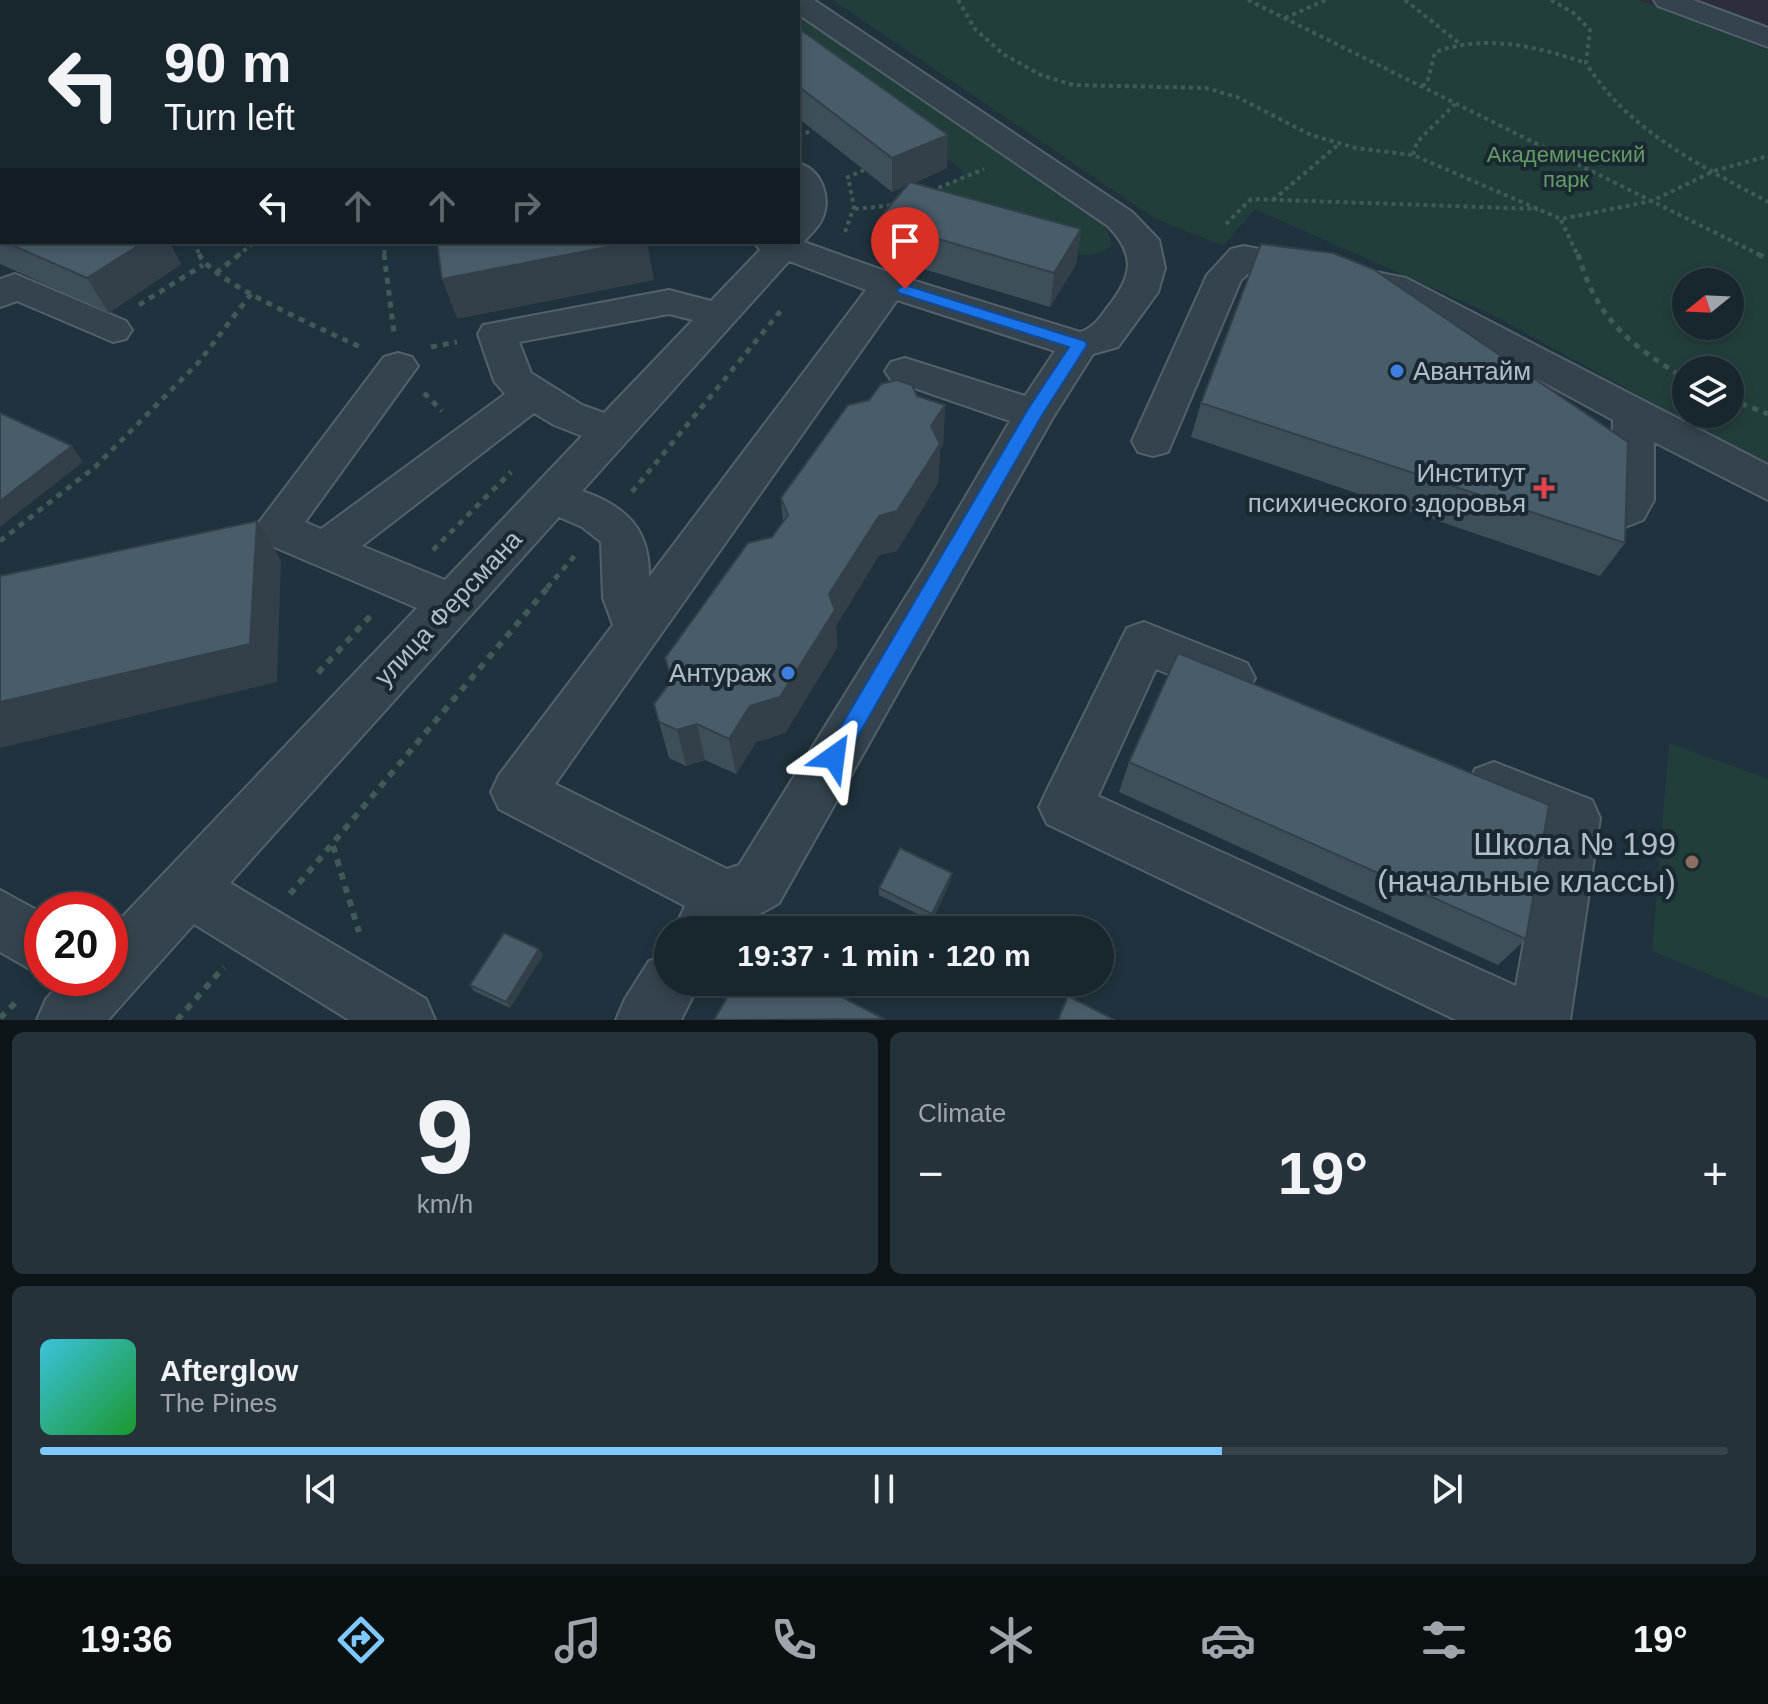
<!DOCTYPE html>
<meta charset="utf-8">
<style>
:root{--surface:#18262e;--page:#25323a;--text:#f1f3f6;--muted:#9fa5aa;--line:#36434a;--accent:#7ec9ff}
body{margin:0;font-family:Arial,sans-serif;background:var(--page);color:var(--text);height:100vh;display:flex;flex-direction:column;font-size:30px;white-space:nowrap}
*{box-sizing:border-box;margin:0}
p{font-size:26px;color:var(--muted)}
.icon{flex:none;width:44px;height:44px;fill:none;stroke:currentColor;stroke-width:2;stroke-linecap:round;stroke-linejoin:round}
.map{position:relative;height:1020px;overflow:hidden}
.sheet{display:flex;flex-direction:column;gap:12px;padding:12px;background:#0d1519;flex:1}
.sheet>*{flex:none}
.hud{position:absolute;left:0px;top:0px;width:800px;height:244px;box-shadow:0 4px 12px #0003,0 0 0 2px var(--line);background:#18262e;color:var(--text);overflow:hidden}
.needle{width:52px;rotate:252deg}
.controls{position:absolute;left:1672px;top:268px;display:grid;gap:16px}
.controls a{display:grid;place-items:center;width:72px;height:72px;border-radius:50%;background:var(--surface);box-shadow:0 4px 12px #0003,0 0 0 2px var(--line);font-size:40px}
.speed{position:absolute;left:24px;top:892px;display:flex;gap:16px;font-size:40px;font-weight:700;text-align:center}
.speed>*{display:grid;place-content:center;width:104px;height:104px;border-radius:50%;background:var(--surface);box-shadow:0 4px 12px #0003,0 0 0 2px var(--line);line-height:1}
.speed .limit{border:12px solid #d22;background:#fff;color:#111}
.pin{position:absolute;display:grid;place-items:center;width:68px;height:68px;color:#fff;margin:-82px -34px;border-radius:50% 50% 50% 0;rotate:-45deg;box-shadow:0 0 8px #0007}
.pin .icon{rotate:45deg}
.me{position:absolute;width:88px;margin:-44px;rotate:31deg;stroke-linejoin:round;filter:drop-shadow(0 0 6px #0008)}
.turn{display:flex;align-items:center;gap:28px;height:168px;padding:0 32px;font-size:36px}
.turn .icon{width:104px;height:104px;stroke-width:2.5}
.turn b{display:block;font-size:56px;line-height:68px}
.lanes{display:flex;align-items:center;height:76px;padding:0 32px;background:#0003;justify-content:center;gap:40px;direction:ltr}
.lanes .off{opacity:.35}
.big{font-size:60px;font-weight:800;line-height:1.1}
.sheet .tile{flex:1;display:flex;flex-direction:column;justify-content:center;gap:12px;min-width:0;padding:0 28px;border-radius:12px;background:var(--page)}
.sheet .dial{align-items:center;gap:0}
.dial b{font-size:104px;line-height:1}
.song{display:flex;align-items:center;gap:24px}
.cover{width:96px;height:96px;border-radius:12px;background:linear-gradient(135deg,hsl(190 70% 55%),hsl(130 70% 35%))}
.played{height:8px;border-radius:4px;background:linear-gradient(90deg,var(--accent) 70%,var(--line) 70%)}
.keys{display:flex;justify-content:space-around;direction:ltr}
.heat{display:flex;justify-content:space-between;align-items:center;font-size:44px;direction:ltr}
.sheet .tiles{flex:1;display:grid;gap:12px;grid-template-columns:1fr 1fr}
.tile:last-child{grid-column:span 2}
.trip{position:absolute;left:654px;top:916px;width:460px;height:80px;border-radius:40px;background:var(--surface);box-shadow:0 4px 12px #0003,0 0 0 2px var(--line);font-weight:800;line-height:80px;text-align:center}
.tab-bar{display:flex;height:128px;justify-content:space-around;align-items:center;background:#0a0f12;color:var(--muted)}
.tab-bar .icon{width:56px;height:56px}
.tab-bar .active{color:var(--accent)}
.tab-bar b{font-size:36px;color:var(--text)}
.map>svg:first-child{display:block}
.medical{fill:#2d2e3d}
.green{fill:#223e3b;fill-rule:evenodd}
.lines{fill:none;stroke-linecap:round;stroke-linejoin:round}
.minor-casing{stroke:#53616a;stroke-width:4}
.path-far2{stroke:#405a58;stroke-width:4;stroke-dasharray:4 4;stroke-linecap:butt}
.path-far1{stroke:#405a58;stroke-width:5;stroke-dasharray:6 6;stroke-linecap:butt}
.path{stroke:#405a58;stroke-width:6;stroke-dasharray:7 7;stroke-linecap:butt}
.minor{fill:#34434d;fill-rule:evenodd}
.wall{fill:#3f4f5a}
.shaded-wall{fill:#33404a}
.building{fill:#495c69;stroke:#33404a;stroke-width:2}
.route{fill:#1a73e8;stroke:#114b97;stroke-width:2}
.shop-dot{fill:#3f7fe0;stroke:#1a2831;stroke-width:3}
.health-dot{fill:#e0444e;stroke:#1a2831;stroke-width:3}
.education-dot{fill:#8d6e63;stroke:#1a2831;stroke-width:3}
.labels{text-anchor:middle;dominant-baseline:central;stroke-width:8;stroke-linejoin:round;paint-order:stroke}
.far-park-label{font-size:22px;fill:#659c66;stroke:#1a2831}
.poi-label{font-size:26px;fill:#b0bec9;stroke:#1a2831;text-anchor:end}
.street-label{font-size:26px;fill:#b0bec9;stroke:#1a2831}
.near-poi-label{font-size:32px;fill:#b0bec9;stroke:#1a2831;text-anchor:end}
</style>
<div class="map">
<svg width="1768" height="1020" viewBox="0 0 1768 1020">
<rect width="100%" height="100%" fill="#20323d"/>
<path class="medical" d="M1639 0H1768V50Z"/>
<path class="green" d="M742 0H813L844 19 1106 224 1112 245C1097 258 1084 256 1066 251L943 200 941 189 965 174 937 148 798 49V2Z
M833 0H1639L1768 50V466L1489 313 1255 209 1223 246 1154 218ZM1686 282H1730V326H1686ZM1686 370H1730V414H1686Z
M1669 743 1768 779V999L1652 951Z"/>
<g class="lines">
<g class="minor-casing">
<path id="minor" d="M782 0H814L1132 212 1159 240 1165 268 1158 292 1118 347 1093 354 1052 419 779 903C767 912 743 919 736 930H674L685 906 499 809 491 792 499 775 613 625 603 598 601 542 582 527 559 517 230 883 426 999 435 1020H349L194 924 108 1020H37L46 999 65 978H110V930L417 608 260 541 254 529 384 357 398 353 412 357 418 366 305 522 321 529 505 394 494 381 478 334 483 325 669 290 711 301 760 250 754 242H798V163C821 169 832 197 822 219 818 229 807 237 804 242L902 277 1080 332C1093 328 1099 319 1107 308 1132 277 1137 256 1108 226L798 14V2ZM789 261 866 290 649 577C650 529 626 506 582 491ZM897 300 1055 351 1025 396 905 358 891 362 885 371 891 380 1010 421 925 566 739 865 727 869 555 784ZM669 314 693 320 604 413 582 405 531 373 519 342ZM534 413 554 425 582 436 445 580 362 546Z
M1654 0H1693L1768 28V47L1658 6Z
M0 30 2 31V49L0 48Z
M1244 246 1406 278 1768 465V500L1654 442V500L1643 520 1613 532 1587 527 1581 515 1587 503 1610 498 1613 420 1382 295 1252 270 1241 280 1168 452 1153 456 1138 452 1132 441 1207 275 1231 249Z
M15 274 126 321 132 330 126 339 113 342 17 301 0 307V279Z
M1144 622 1247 663 1255 678 1247 693 1230 699 1156 669 1098 796 1516 986 1544 831 1475 803 1468 786 1475 769 1494 762 1592 800 1600 818 1570 1020H1456L1047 824 1039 807 1047 790 1127 628Z
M0 890 42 913V976L0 952Z
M668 953V982H700L681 1020H616L625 999 649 961Z"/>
</g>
<path class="path-far2" d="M269 0 278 2
M632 0 635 2
M958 0 975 29 1003 54 1041 75 1073 85 1206 88 1237 97 1311 135 1356 148 1413 155 1561 219 1652 201 1714 171 1768 156
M1248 0 1762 256
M1405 0 1459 43
M1551 0 1575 14 1590 30 1586 63C1628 131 1700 165 1768 202
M362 2 365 0
M421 2H439
M641 2 647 0
M1285 18 1326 0
M1422 86 1427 83 1435 52C1487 34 1535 46 1586 63
M798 136 813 130
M1413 155 1417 142 1455 104
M846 178 864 170
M931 191 984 169
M1273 200 1339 144
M855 209 895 205
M1561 220 1578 256
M1226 224 1251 199 1538 209
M845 232 854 207 849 182
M194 242 200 256
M383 242 385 256
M237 256 255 242"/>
<path class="path-far1" d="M199 254C210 282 330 332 362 348
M384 254 394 333
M1578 254C1597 320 1630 345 1686 379
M1758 254 1768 259
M216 273 240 254
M139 305 203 265
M431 347 457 342
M424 393 442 411
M1730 399 1768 414
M632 492 783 308
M0 541 95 467 198 363 251 294
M433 550 511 472
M547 588 577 553"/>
<path class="path" d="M318 673 374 612
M333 846 359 932
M290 894 549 586
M0 1018 19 999
M177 1020 224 967"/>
<use href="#minor" class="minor"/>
</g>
<path class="wall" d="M0 0H136L142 2H2V17L0 14Z
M300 0H354L350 2H307Z
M661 0H712L706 2H664Z
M798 28 947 168 914 183 1081 229 1076 264 1050 307 877 255V221L907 185 892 192 798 118Z
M0 163 2 164V242H169L181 264 109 313 0 264Z
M917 396 945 405 943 445 940 450 938 483 897 551 879 555 836 626 837 648 785 733 756 742 736 774 705 760 686 766 669 758 654 704 671 681 665 658 772 537 783 521 781 498Z
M1201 403 1625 543 1600 576 1191 437Z
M1129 762 1526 939 1498 965 1119 792Z
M951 880 932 921 879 895V888Z
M543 955 510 1008 474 991 470 985Z"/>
<path class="shaded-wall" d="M332 0H354L350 2H333Z
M674 0H712L706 2H674Z
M948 135 947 168 892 192V158Z
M1081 229 1076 264 1050 307 1054 273Z
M144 242H169L181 264 109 313 87 278Z
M633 242H647L654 280 457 319 442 279Z
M945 405 943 445 940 450 938 483 897 551 879 555 836 626 837 648 785 733 756 742 736 774 729 739Z
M72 446 83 462 0 527V501Z
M257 521 281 560 277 682 0 748V702Z
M697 724 705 760 686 766 677 730Z
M952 873 951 880 932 921V914Z
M539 949 543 955 510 1008 506 1002Z"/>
<path class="building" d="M19 0H136L142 2H25Z
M724 0H760L762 2H718Z
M798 28 948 135 892 158 798 86Z
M0 163 2 164V241L0 240Z
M910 182 1081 229 1054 273 877 221Z
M5 242H144L87 278Z
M437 242H633L442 279Z
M1261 244 1333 253 1373 269 1628 442 1625 543 1201 403Z
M897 380 912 385 917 396 945 405 931 426 940 444 897 511 879 516 829 594 835 610 780 697 750 706 729 739 697 724 677 730 659 722 654 704 672 680 665 658 748 543 772 537 788 515 781 498 848 405 869 400 881 384Z
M0 413 72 446 0 501Z
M257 521 250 644 0 702V576Z
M1178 653 1549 805 1526 939 1129 762Z
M900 848 952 873 932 914 879 888Z
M504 933 539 949 506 1002 470 985Z
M736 982H813L884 1019 714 1020Z
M1068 996 1115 1020H1058Z"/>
<path class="route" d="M905 285 1085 341 1087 345 1041 417 842 764 834 766 827 764 824 757 827 750 1028 409 1069 347 899 293 897 289Z"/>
<g class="shop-dot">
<circle cx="1397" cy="371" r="8"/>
<circle cx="788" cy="673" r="8"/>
</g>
<path class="health-dot" d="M1540 476h8v8h8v8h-8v8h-8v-8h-8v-8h8z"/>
<circle class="education-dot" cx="1692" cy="862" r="8"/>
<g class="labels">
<g class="far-park-label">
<text x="1566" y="154">Академический<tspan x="1566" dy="25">парк</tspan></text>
</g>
<g class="poi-label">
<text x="1413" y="371" text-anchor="start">Авантайм</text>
<text x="1526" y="473">Институт<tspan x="1526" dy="30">психического здоровья</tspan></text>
<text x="772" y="673">Антураж</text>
</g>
<g class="street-label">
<text transform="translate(448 608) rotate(-47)">улица Ферсмана</text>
</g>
<g class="near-poi-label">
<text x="1676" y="844">Школа № 199<tspan x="1676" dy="37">(начальные классы)</tspan></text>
</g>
</g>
</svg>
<div class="controls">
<a><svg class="needle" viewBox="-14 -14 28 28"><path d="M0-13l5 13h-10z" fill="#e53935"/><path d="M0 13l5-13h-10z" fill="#9fa5aa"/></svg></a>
<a><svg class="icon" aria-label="layers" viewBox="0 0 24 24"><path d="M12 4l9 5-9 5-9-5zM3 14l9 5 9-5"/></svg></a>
</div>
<div class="speed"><div class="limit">20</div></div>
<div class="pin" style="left:905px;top:289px;background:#d93025"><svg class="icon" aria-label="arrive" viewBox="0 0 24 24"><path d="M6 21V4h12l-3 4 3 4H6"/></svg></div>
<svg class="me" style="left:834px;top:757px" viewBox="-20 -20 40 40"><path d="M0-17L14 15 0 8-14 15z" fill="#1a73e8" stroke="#fff" stroke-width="4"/></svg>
<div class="trip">19:37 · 1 min · 120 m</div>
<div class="hud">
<div class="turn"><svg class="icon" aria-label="left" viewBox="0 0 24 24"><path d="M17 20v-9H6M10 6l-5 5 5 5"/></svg><div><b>90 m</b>Turn left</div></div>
<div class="lanes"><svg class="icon" aria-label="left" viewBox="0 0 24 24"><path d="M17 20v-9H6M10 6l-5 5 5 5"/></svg><svg class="icon off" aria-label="ahead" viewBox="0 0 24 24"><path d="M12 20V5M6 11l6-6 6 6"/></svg><svg class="icon off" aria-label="ahead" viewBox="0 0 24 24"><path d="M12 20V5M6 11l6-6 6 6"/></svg><svg class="icon off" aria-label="right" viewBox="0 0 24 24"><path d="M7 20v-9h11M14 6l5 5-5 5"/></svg></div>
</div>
</div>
<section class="sheet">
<div class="tiles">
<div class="tile dial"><b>9</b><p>km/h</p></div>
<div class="tile"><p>Climate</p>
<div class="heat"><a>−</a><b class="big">19°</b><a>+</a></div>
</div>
<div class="tile">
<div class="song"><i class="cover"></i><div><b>Afterglow</b><p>The Pines</p></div></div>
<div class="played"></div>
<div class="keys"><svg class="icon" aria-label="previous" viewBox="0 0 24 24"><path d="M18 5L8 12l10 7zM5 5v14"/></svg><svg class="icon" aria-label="pause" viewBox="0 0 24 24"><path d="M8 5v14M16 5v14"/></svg><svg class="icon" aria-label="next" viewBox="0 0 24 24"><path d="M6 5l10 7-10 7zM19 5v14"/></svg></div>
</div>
</div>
</section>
<nav class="tab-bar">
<b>19:36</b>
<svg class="icon active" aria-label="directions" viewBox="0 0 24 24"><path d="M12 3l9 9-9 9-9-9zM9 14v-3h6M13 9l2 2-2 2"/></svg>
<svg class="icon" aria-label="music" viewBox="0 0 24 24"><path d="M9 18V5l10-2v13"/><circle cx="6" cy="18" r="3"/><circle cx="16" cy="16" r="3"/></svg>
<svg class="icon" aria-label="phone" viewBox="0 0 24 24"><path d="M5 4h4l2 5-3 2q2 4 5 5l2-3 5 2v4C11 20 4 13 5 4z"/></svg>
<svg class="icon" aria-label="climate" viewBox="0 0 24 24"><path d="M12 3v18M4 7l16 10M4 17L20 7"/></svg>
<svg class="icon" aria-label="car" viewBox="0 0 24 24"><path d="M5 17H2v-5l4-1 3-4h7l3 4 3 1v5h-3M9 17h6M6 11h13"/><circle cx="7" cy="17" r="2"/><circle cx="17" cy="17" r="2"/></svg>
<svg class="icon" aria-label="filters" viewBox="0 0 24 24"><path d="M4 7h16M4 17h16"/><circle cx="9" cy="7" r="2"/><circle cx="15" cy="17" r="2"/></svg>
<b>19°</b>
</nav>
